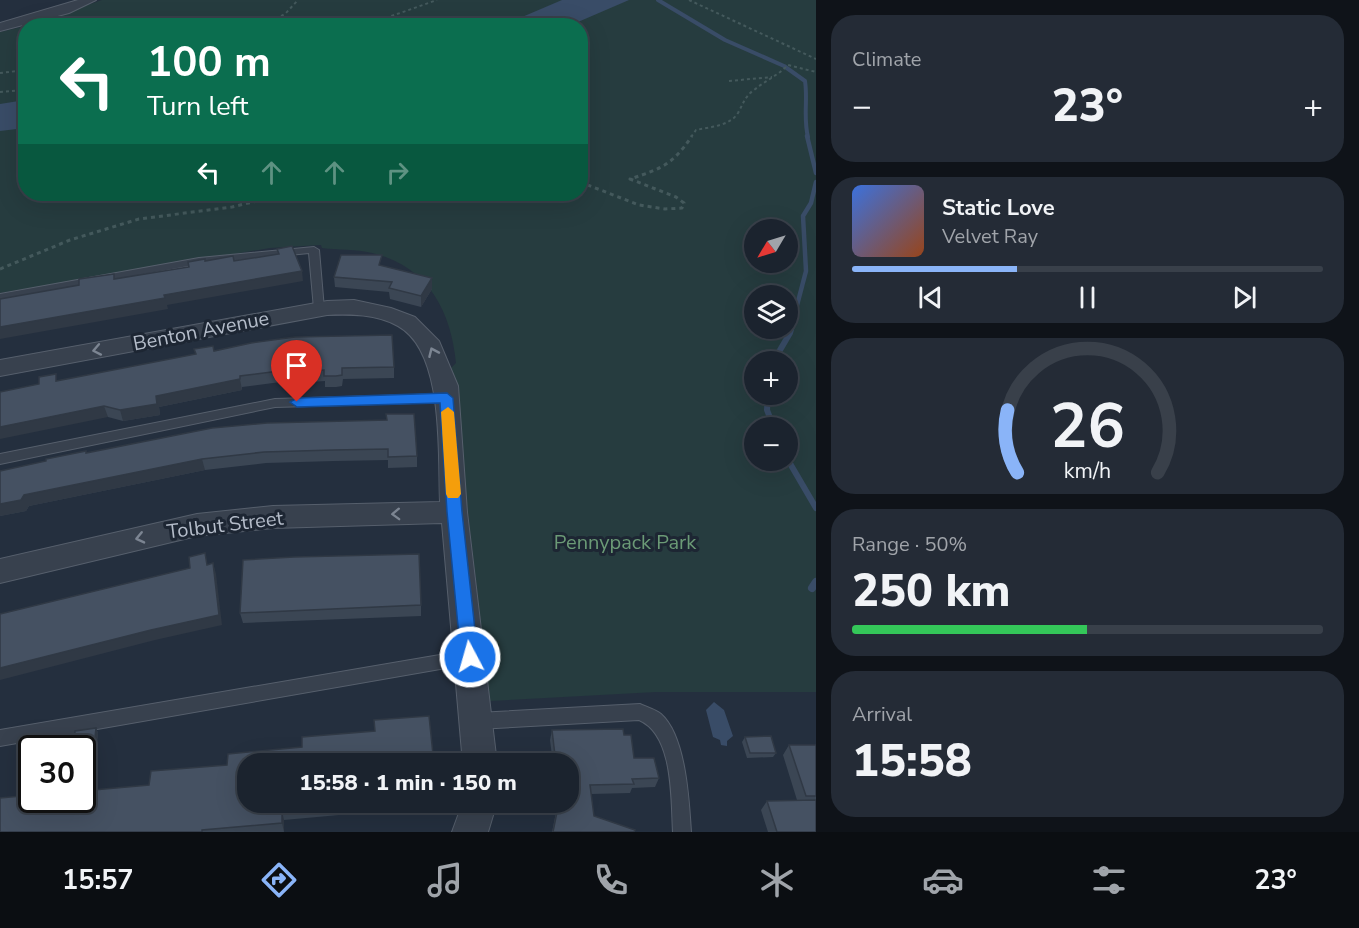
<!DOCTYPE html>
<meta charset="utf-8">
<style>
:root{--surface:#1b232e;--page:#242b36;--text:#f1f3f6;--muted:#a0a4aa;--line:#39404a;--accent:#8ab4f8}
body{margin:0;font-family:"Nunito Sans",sans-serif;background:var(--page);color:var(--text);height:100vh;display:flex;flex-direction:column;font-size:22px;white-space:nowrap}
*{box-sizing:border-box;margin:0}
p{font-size:20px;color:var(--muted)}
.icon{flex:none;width:33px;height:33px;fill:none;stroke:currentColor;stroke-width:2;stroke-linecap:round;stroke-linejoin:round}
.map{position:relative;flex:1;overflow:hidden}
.panel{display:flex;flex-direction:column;gap:15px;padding:15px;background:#0f1319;width:543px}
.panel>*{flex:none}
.hud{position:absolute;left:18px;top:18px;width:570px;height:183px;border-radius:24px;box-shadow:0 6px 24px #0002,0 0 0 2px var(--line);background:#0b6e4f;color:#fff;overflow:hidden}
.needle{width:39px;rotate:232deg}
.tools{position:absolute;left:744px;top:219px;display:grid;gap:12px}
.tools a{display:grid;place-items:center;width:54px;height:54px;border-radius:50%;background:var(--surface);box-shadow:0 6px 24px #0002,0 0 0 2px var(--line);font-size:30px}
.speed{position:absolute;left:18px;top:735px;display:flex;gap:12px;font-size:30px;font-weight:700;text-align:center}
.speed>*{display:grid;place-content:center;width:78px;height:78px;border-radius:50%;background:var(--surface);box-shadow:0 6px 24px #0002,0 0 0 2px var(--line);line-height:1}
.speed .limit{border:3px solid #111;border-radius:9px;background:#fff;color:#111}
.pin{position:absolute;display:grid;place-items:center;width:51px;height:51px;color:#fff;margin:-62px -26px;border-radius:50% 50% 50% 0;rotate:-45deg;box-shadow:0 0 6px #0007}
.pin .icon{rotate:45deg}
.me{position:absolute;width:66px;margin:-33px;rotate:354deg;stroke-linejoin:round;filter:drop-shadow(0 0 4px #0008)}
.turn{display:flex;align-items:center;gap:21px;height:126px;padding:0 30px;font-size:27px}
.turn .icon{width:78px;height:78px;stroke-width:2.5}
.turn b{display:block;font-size:42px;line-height:51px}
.lanes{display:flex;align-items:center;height:57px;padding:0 30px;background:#0003;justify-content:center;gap:30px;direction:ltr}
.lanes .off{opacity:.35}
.big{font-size:45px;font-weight:800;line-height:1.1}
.panel .widget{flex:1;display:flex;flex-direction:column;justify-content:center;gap:9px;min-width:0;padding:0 21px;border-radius:24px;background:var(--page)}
.panel .dial{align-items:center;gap:0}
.dial svg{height:156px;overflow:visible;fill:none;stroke:var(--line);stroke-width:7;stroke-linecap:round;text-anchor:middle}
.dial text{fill:var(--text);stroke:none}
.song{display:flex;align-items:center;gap:18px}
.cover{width:72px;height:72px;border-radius:9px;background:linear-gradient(135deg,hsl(220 70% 55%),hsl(20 70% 35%))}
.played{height:6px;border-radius:3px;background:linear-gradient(90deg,var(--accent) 35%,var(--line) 35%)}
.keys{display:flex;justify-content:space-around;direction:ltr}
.heat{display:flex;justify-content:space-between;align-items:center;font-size:33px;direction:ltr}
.charge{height:9px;border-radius:4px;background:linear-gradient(90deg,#34c759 50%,var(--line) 0)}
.trip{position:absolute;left:237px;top:753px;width:342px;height:60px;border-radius:24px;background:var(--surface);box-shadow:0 6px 24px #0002,0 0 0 2px var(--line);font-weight:800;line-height:60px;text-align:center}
.menu{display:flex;height:96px;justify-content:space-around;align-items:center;background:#0b0e12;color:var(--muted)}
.menu .icon{width:42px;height:42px}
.menu .active{color:var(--accent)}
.menu b{font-size:27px;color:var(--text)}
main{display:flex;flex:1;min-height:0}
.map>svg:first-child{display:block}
.green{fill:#263c3f;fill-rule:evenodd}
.water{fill:#394c67}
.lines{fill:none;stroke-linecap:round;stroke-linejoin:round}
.stream-far3{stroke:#394c67;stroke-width:4}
.stream-far2{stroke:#394c67;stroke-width:4.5}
.stream-far1{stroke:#394c67;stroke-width:6}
.stream{stroke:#394c67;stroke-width:8}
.service-casing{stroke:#565f6c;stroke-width:2}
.minor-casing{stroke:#565f6c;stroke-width:2}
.path-far1{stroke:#44595c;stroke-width:2;stroke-dasharray:3 3;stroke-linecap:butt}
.path{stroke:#44595c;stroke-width:3;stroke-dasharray:4 4;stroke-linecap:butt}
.service{fill:#38414e;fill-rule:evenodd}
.minor{fill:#38414e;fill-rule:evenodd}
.wall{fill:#3b4654}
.shaded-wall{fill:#303945}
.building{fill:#455162;stroke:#303945;stroke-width:1.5}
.oneway{stroke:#7c8592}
.route{fill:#1a73e8;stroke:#114b97;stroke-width:1.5}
.slow{fill:#f59e0b}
.labels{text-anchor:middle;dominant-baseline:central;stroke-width:6;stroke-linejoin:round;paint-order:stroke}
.street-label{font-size:20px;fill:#b4bcc9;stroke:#1d2633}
.park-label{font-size:20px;fill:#6b9a76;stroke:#1d2633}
</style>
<main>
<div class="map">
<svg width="816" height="832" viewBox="0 0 816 832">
<rect width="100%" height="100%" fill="#242f3e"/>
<path class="green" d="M102 0H816V692H656L490 701 451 368 456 363C451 311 428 266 372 253 356 249 338 250 322 248L321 245 270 248 0 293V32L26 26V194H580V26H26ZM754 230H788V262H754ZM754 296H788V328H754ZM754 362H788V394H754ZM754 428H788V460H754Z"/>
<path class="water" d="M562 0H629L571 25H503Z
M25 100V128L0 131V104Z
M714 702 724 710 733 736 727 741V746L721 745 720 740 713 737 706 710Z"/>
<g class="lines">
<path class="stream-far3" d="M658 0 725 40 784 66 805 81C808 100 803 118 808 137"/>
<path class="stream-far2" d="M807 136 816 173
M795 313 806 271 803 216 811 203 816 182"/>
<path class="stream-far1" d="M773 362 790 333 796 312
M768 394 767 410 774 428
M788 460 816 508"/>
<path class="stream" d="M812 588 816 582"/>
<g class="service-casing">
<path id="service" d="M314 247 319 250 324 309 319 312 314 309 309 253 199 264 0 300V294L199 258Z
M447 394 453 398 447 402 275 407 0 464V454L275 399Z
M469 650 474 652 477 657 474 662 469 664 0 746V730Z
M640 704C647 707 656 710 661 714 686 736 689 801 691 832H673C671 799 674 735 639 720L477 729 471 726 469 721 471 716 477 713Z"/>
</g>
<g class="minor-casing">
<path id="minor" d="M78 0H96L69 13 0 31V23Z
M354 300 391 308 415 317 439 341 458 386 467 512 497 764H463L442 523 273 528 197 536 0 583V559L197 514 273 506 440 502C438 455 445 352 398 326 376 314 351 314 327 315L0 376V360L327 301Z
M463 802H497L488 832H452Z"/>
</g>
<path class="path-far1" d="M689 0 816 59
M266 26 286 13 298 0
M363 26 437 0
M0 73 26 70
M729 81 772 77
M0 92 26 90
M691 137 696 130C710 127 730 126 738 113 743 104 745 96 754 90 765 81 777 76 788 65L816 72"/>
<path class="path" d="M580 182 639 205 665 209 682 208 684 203 676 197 630 179C663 168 672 165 692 136
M0 269 70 240 139 219 232 207 286 194"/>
<use href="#service" class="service"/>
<use href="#minor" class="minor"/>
</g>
<path class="wall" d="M382 266 432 289 421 307 390 299 389 292 335 287 334 277Z
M214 351 394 367V378L343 379 342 386 336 387H325V381L311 382V378L242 387V390L159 407 160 415 123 421 108 417 39 384Z
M267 423 417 456V467L388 468V460L334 461 266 463 205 470 29 506 26 511 0 516V471L87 453Z
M421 605V616L243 623 240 613Z
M429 716 434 764H248V802H361V813L284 820V832H0V798L32 795V800H82V791L149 785 151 771 227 765 228 754 302 747V737L375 731 374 720Z
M96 728 98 733 96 751 82 753V748H74Z
M552 730 624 735 634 758 659 778 655 787 632 788 630 793 591 794 594 816 634 832H552L558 802H568V764H553L550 740Z
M745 737 776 753 773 757 747 758 742 742Z
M789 745H816V832H768L761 810 767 801 797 800 783 755Z"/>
<path class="shaded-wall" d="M302 271 303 281 167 305 168 309 0 339V327L164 295Z
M432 278V289L421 307V296Z
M240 379 242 390 159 407 160 415 123 421 120 410 156 396Z
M104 406 108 417 0 439V427Z
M202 459 205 470 29 506 26 511 0 516V504L24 495Z
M213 563 216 574 222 625 155 640 0 680V668Z
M96 728 98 733 96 751 94 746Z
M282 811 284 820V832L282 823Z"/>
<path class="building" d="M292 246 302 271 164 295 165 298 0 327V299L79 285V279L114 274V279L189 267 188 262 205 259V261L233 256 234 261 279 254 277 249Z
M341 255H382L379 265 432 278 421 296 389 288 392 282 334 277Z
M392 335 394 367 342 368V375L336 376H324V370L310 371 311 367 240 376V379L156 396 157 404 120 410 104 406 0 427V392L39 384V377L56 374V381L196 354 194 349 213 346 214 351 251 343 295 337Z
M386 414H414L417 456 388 457V449L333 450 264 452 202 459 24 495 21 500 0 504V471L46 461V459L86 451V453L212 428 267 423 387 420Z
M205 553 207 565 213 563 219 615 151 630 0 668V614L190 568 189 557Z
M419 554 421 605 240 613 243 560 294 557Z
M429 716 434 764H248V802H360V805L282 811V823L202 830V832H0V798L32 795V800H82V791L149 785 151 771 227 765 228 754 302 747V737L375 731 374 720Z
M96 728 94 746 74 748 75 731Z
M623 729 624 735H631L634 758H654L659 778 632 779 634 784 590 785 594 816 635 830 634 832H553L559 802H568V764H556L552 730Z
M771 736 776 753H750L745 737Z
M789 745H816V796H806Z
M816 800V832H777L767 801Z"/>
<defs><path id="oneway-chevron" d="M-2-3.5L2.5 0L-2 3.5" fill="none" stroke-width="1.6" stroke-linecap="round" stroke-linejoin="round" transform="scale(1.5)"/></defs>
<g class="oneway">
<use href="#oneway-chevron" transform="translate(97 350) rotate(169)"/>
<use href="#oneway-chevron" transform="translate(433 352) rotate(-114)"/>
<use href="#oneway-chevron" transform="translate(396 514) rotate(178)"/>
<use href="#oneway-chevron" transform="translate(140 538) rotate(167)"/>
</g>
<path class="route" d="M447 393 453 398 462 512 478 657 476 663 470 665 464 663 461 657 447 512 440 403 297 407 290 402 297 398Z"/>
<path class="slow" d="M448 407 454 412 461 494 458 498H448L446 494 441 412Z"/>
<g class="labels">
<g class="street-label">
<text transform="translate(201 331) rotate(-11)">Benton Avenue</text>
<text transform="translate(225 525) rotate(-7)">Tolbut Street</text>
</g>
<g class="park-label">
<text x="625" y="542">Pennypack Park</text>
</g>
</g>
</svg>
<div class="tools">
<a><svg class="needle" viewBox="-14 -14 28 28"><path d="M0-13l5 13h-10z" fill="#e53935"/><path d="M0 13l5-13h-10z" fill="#a0a4aa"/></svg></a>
<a><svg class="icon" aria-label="layers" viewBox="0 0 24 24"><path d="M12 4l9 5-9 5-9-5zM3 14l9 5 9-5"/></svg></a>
<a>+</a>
<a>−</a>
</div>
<div class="speed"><div class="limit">30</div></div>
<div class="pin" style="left:297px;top:402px;background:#d93025"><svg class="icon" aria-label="arrive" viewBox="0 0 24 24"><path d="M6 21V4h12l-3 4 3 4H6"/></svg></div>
<svg class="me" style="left:470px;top:657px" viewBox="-20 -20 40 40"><circle r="17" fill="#1a73e8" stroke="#fff" stroke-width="3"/><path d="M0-11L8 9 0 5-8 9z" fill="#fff"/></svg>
<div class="trip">15:58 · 1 min · 150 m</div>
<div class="hud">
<div class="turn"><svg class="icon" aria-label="left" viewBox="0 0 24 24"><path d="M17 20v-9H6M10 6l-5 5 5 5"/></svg><div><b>100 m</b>Turn left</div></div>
<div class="lanes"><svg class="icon" aria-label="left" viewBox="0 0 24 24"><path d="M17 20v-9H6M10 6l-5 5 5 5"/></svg><svg class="icon off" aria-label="ahead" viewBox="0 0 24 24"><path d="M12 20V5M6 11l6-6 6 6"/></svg><svg class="icon off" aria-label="ahead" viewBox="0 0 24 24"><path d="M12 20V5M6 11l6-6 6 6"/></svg><svg class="icon off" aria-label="right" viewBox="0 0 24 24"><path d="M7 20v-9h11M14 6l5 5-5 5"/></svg></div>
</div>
</div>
<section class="panel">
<div class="widget"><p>Climate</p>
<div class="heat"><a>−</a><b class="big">23°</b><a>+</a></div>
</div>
<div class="widget">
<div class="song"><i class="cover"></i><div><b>Static Love</b><p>Velvet Ray</p></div></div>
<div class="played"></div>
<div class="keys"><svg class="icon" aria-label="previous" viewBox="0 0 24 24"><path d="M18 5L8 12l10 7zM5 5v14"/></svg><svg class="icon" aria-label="pause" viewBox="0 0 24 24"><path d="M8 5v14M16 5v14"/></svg><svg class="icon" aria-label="next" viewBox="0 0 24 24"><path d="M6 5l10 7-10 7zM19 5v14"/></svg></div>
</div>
<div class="widget dial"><svg viewBox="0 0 100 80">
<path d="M14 69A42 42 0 1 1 86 69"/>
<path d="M14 69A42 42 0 0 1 9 37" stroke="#8ab4f8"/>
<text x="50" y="56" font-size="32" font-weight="700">26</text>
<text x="50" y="72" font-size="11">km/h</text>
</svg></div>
<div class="widget"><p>Range · 50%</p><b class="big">250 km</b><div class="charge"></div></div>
<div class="widget"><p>Arrival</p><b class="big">15:58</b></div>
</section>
</main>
<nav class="menu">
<b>15:57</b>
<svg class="icon active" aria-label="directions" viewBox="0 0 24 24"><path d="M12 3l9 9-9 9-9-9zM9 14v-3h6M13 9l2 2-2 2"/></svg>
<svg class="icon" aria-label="music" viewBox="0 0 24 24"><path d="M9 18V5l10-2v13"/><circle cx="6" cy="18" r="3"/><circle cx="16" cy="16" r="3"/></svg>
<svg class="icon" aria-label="phone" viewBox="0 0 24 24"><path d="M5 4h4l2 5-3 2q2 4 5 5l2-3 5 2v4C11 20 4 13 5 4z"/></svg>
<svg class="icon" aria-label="climate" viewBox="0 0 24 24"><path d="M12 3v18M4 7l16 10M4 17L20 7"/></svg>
<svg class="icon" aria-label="car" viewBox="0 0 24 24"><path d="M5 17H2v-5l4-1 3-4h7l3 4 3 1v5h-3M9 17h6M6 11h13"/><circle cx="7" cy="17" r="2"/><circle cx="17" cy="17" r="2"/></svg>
<svg class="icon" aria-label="filters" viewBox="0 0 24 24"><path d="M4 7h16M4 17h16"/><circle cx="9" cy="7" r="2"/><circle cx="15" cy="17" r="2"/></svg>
<b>23°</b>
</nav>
